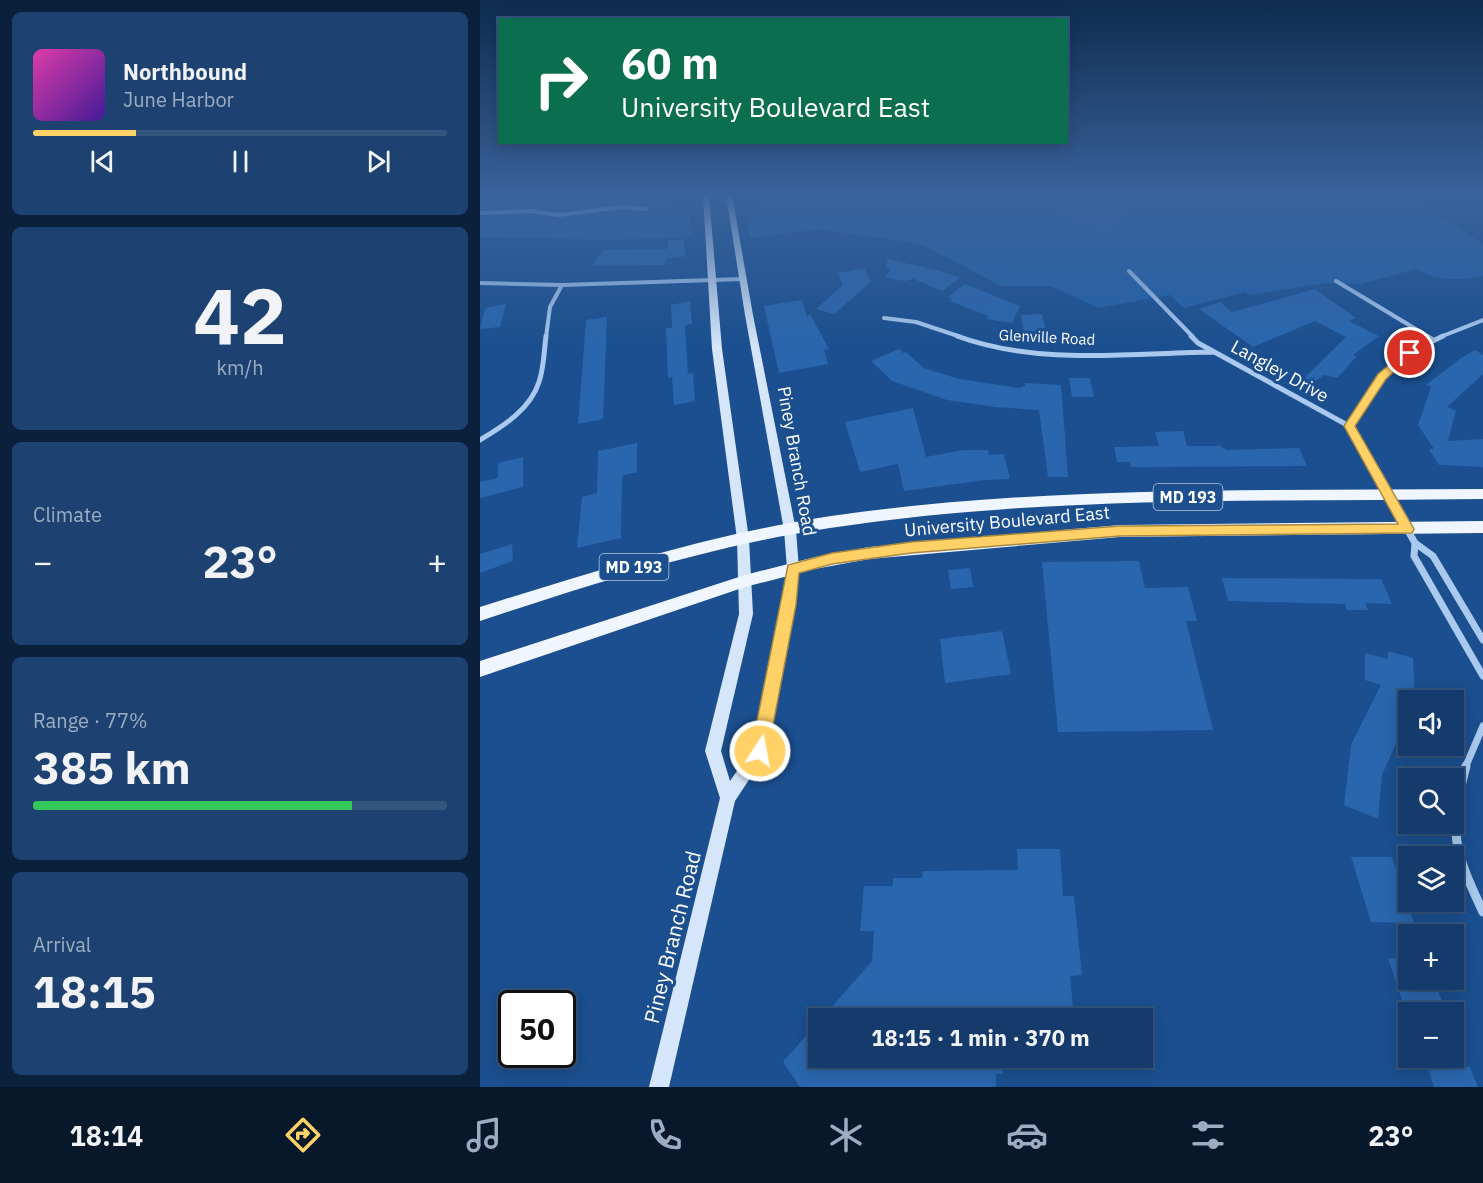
<!DOCTYPE html>
<meta charset="utf-8">
<style>
:root{--surface:#143b6b;--page:#1d4271;--text:#f1f3f6;--muted:#9dadc1;--line:#33557e;--accent:#ffd166}
body{margin:0;font-family:"IBM Plex Sans",sans-serif;background:var(--page);color:var(--text);height:100vh;display:flex;flex-direction:column;font-size:22px;white-space:nowrap}
*{box-sizing:border-box;margin:0}
p{font-size:20px;color:var(--muted)}
.icon{flex:none;width:33px;height:33px;fill:none;stroke:currentColor;stroke-width:2;stroke-linecap:round;stroke-linejoin:round}
.map{position:relative;flex:1;overflow:hidden}
.drawer{display:flex;flex-direction:column;gap:12px;padding:12px;background:#0b203b;width:480px}
.drawer>*{flex:none}
.top-card{position:absolute;left:18px;top:18px;width:570px;height:126px;border-radius:0px;box-shadow:0 3px 15px #0003,0 0 0 2px var(--line);background:#0b6e4f;color:#fff;overflow:hidden}
.controls{position:absolute;left:918px;top:690px;display:grid;gap:12px}
.controls a{display:grid;place-items:center;width:66px;height:66px;border-radius:0px;background:var(--surface);box-shadow:0 3px 15px #0003,0 0 0 2px var(--line);font-size:30px}
.speed{position:absolute;left:18px;top:990px;display:flex;gap:12px;font-size:30px;font-weight:700;text-align:center}
.speed>*{display:grid;place-content:center;width:78px;height:78px;border-radius:50%;background:var(--surface);box-shadow:0 3px 15px #0003,0 0 0 2px var(--line);line-height:1}
.speed .limit{border:3px solid #111;border-radius:9px;background:#fff;color:#111}
.pin{position:absolute;display:grid;place-items:center;width:51px;height:51px;color:#fff;margin:-26px;border:3px solid #fff;border-radius:50%;box-shadow:0 2px 6px #0007}
.me{position:absolute;width:66px;margin:-33px;rotate:11deg;stroke-linejoin:round;filter:drop-shadow(0 0 4px #0008)}
.turn{display:flex;align-items:center;gap:21px;height:126px;padding:0 24px;font-size:27px}
.turn .icon{width:78px;height:78px;stroke-width:2.5}
.turn b{display:block;font-size:42px;line-height:51px}
.big{font-size:45px;font-weight:700;line-height:1.1}
.drawer .card{flex:1;display:flex;flex-direction:column;justify-content:center;gap:9px;min-width:0;padding:0 21px;border-radius:9px;background:var(--page)}
.drawer .dial{align-items:center;gap:0}
.dial b{font-size:78px;line-height:1}
.song{display:flex;align-items:center;gap:18px}
.cover{width:72px;height:72px;border-radius:9px;background:linear-gradient(135deg,hsl(320 70% 55%),hsl(260 70% 35%))}
.played{height:6px;border-radius:3px;background:linear-gradient(90deg,var(--accent) 25%,var(--line) 25%)}
.keys{display:flex;justify-content:space-around;direction:ltr}
.heat{display:flex;justify-content:space-between;align-items:center;font-size:33px;direction:ltr}
.charge{height:9px;border-radius:4px;background:linear-gradient(90deg,#34c759 77%,var(--line) 0)}
.trip{position:absolute;left:328px;top:1008px;width:345px;height:60px;border-radius:0px;background:var(--surface);box-shadow:0 3px 15px #0003,0 0 0 2px var(--line);font-weight:700;line-height:60px;text-align:center}
.menu{display:flex;height:96px;justify-content:space-around;align-items:center;background:#08182b;color:var(--muted)}
.menu .icon{width:42px;height:42px}
.menu .active{color:var(--accent)}
.menu b{font-size:27px;color:var(--text)}
main{display:flex;flex:1;min-height:0}
.map>svg:first-child{display:block}
.green{fill:#2461a8}
.lines{fill:none;stroke-linecap:round;stroke-linejoin:round}
.stream{stroke:#9cc4f0;stroke-width:4}
.building{fill:#2a66ad}
.street-far3{stroke:#a9c9ee;stroke-width:4}
.street-far2{stroke:#a9c9ee;stroke-width:5}
.street-far1{stroke:#a9c9ee;stroke-width:7}
.street{stroke:#a9c9ee;stroke-width:9}
.secondary{fill:#d6e6fa;fill-rule:evenodd}
.primary{fill:#f0f6ff;fill-rule:evenodd}
.route{fill:#ffd166;stroke:#a68842;stroke-width:1.5}
.labels{text-anchor:middle;dominant-baseline:central;stroke-width:6;stroke-linejoin:round;paint-order:stroke}
.far-street-label{font-size:15px;fill:#fff;stroke:#1b4f8f}
.shield{fill:#1b4f8f;stroke:#bbcadd;stroke-width:1.5}
.shield-label{font-size:16px;font-weight:bold;fill:#fff}
.street-label{font-size:18px;fill:#fff;stroke:#1b4f8f}
.near-street-label{font-size:21px;fill:#fff;stroke:#1b4f8f}
</style>
<main>
<section class="drawer">
<div class="card">
<div class="song"><i class="cover"></i><div><b>Northbound</b><p>June Harbor</p></div></div>
<div class="played"></div>
<div class="keys"><svg class="icon" aria-label="previous" viewBox="0 0 24 24"><path d="M18 5L8 12l10 7zM5 5v14"/></svg><svg class="icon" aria-label="pause" viewBox="0 0 24 24"><path d="M8 5v14M16 5v14"/></svg><svg class="icon" aria-label="next" viewBox="0 0 24 24"><path d="M6 5l10 7-10 7zM19 5v14"/></svg></div>
</div>
<div class="card dial"><b>42</b><p>km/h</p></div>
<div class="card"><p>Climate</p>
<div class="heat"><a>−</a><b class="big">23°</b><a>+</a></div>
</div>
<div class="card"><p>Range · 77%</p><b class="big">385 km</b><div class="charge"></div></div>
<div class="card"><p>Arrival</p><b class="big">18:15</b></div>
</section>
<div class="map">
<svg width="1003" height="1087" viewBox="0 0 1003 1087">
<rect width="100%" height="100%" fill="#1b4f8f"/>
<path class="green" d="M0 195H211V199L194 203V212L210 211 212 238 124 240 0 237Z
M279 195H933L944 205 1003 244V276C980 281 958 281 936 269L881 284 847 283 769 295 765 292 704 308 690 295 618 308 571 286H521L441 244 339 229 271 238 266 223 282 203Z"/>
<g class="lines">
<path class="stream" d="M0 213 52 211 78 215 143 207 166 209"/>
</g>
<path class="building" d="M586 195H625L660 203 631 232 571 216 580 208 573 206Z
M204 239 205 256 189 259 188 257 184 265 112 266 123 250 188 249V241Z
M408 259 461 271 480 278 462 291 434 279 425 281 405 277 411 269 406 267Z
M384 268 391 282 354 314 336 309 363 285 358 273Z
M485 284 540 306 532 323 507 319 508 316 470 301 472 299 468 297Z
M835 289 876 318 869 321 899 336 873 355 877 356 857 378 844 375 831 384 825 377 866 337 835 321 773 347 719 309 740 302 752 312Z
M322 300 327 317 330 314 349 349 344 350 348 364 299 373 284 306Z
M210 301 212 324 205 325 208 374 213 373 215 401 194 405 192 377 188 378 186 328H192L191 305Z
M26 304 20 327 0 329 5 308Z
M562 314 567 335H544L541 315Z
M127 317 123 419 98 424 106 320Z
M419 349 423 353 426 352 444 368 479 379 539 388 545 386V383L581 385 588 477H568L559 410 516 407 467 400 412 381 391 361Z
M995 350 1003 355V374L967 407 976 411 968 441 1003 439V467L959 465 949 449H954L938 425 951 387 946 385 981 358Z
M589 378H610L614 397H592Z
M433 408 446 457 483 450H508L509 455 524 454 530 479 505 480 424 491 418 464 380 472 365 422Z
M703 431 707 446H740L747 450 819 448 827 466 651 467 650 462H637L634 447 679 446 675 432Z
M157 443V472L142 476 141 538 97 548 102 497 117 493 118 451Z
M43 457V487L0 498V482L18 478V463Z
M32 544 33 561 0 573V554Z
M659 561 665 588 708 587 717 621H706L733 730 578 732 562 562Z
M490 568 493 587 471 589 468 570Z
M742 578 901 579 912 604 885 603 888 610H867L865 604 748 601Z
M522 631 531 674 465 683 460 639Z
M908 651 933 658 935 700H928V716L902 775 898 819 864 805 871 745 901 685 885 680V653L908 659Z
M537 849H580L583 896H594L602 975 590 976 594 1018H342L392 961 394 931H380L384 886H413V878H442L443 871 538 870Z
M871 857H912L934 923 891 922Z
M908 958 928 959V980H954L966 1012H926Z
M339 1021V1058H523V1074H516V1087H320L303 1062Z
M947 1066 990 1067 998 1087H954Z"/>
<g class="lines">
<path class="street-far3" d="M649 271 713 337
M856 281 949 337
M0 283 82 285 263 279
M404 318 436 322 481 337
M66 337 70 307 82 285
M960 337 1003 320"/>
<path class="street-far2" d="M477 336C558 366 650 353 734 352
M711 336 718 343 869 426 924 524
M946 336 953 340
M869 426C899 381 912 360 963 336
M0 440C23 426 50 410 59 382 64 368 64 351 66 336"/>
<path class="street-far1" d="M923 522 935 543 953 556 1003 640
M935 543 934 556 1003 676
M985 768 1003 726"/>
<path class="street" d="M986 766C968 834 974 850 1003 912"/>
<path class="secondary" d="M223 195H229L242 349 269 539 273 614 241 751 250 781 273 748 303 605 307 569 304 530 265 315 246 195H252L273 315 316 530 319 569 315 605 288 751 255 801 189 1087H169L240 798 225 751 259 614 257 539 232 349Z"/>
<path class="primary" d="M1003 489V499C785 502 566 495 350 528 230 546 115 583 0 621V607C115 571 231 534 351 516 566 485 786 491 1003 489Z
M1003 521V533L640 537 389 559 335 569 265 587 0 677V661L265 575 335 557 389 547 640 525Z"/>
</g>
<linearGradient id="sky" x2="0" y2="1"><stop stop-color="#0f2b4f"/><stop offset="0.56" stop-color="#39639b"/><stop offset="1" stop-color="#39639b" stop-opacity="0"/></linearGradient>
<rect width="1003" height="347" fill="url(#sky)"/>
<path class="route" d="M926 351 935 353 906 379 875 426 934 529 932 533 640 536 431 553 352 564 319 573 316 605 288 751 286 757 280 760 274 757 271 751 308 565 352 553 431 542 640 526 918 524 864 426 898 374Z"/>
<g class="labels">
<g class="far-street-label">
<text transform="translate(567 337) rotate(3)">Glenville Road</text>
</g>
<g class="shield">
<rect x="673.5" y="484" width="69" height="26" rx="4.5"/>
<rect x="119.5" y="554" width="69" height="26" rx="4.5"/>
</g>
<g class="shield-label">
<text x="708" y="497">MD 193</text>
<text x="154" y="567">MD 193</text>
</g>
<g class="street-label">
<text transform="translate(800 371) rotate(29)">Langley Drive</text>
<text transform="translate(317 461) rotate(80)">Piney Branch Road</text>
<text transform="translate(527 521) rotate(-5)">University Boulevard East</text>
</g>
<g class="near-street-label">
<text transform="translate(192 937) rotate(-76)">Piney Branch Road</text>
</g>
</g>
</svg>
<div class="controls">
<a><svg class="icon" aria-label="sound" viewBox="0 0 24 24"><path d="M4 9h4l5-4v14l-5-4H4zM17 9q2 3 0 6"/></svg></a>
<a><svg class="icon" aria-label="search" viewBox="0 0 24 24"><circle cx="10" cy="10" r="6"/><path d="M15 15l6 6"/></svg></a>
<a><svg class="icon" aria-label="layers" viewBox="0 0 24 24"><path d="M12 4l9 5-9 5-9-5zM3 14l9 5 9-5"/></svg></a>
<a>+</a>
<a>−</a>
</div>
<div class="speed"><div class="limit">50</div></div>
<div class="pin" style="left:930px;top:353px;background:#d93025"><svg class="icon" aria-label="arrive" viewBox="0 0 24 24"><path d="M6 21V4h12l-3 4 3 4H6"/></svg></div>
<svg class="me" style="left:280px;top:751px" viewBox="-20 -20 40 40"><circle r="17" fill="#ffd166" stroke="#fff" stroke-width="3"/><path d="M0-11L8 9 0 5-8 9z" fill="#fff"/></svg>
<div class="trip">18:15 · 1 min · 370 m</div>
<div class="top-card">
<div class="turn"><svg class="icon" aria-label="right" viewBox="0 0 24 24"><path d="M7 20v-9h11M14 6l5 5-5 5"/></svg><div><b>60 m</b>University Boulevard East</div></div>
</div>
</div>
</main>
<nav class="menu">
<b>18:14</b>
<svg class="icon active" aria-label="directions" viewBox="0 0 24 24"><path d="M12 3l9 9-9 9-9-9zM9 14v-3h6M13 9l2 2-2 2"/></svg>
<svg class="icon" aria-label="music" viewBox="0 0 24 24"><path d="M9 18V5l10-2v13"/><circle cx="6" cy="18" r="3"/><circle cx="16" cy="16" r="3"/></svg>
<svg class="icon" aria-label="phone" viewBox="0 0 24 24"><path d="M5 4h4l2 5-3 2q2 4 5 5l2-3 5 2v4C11 20 4 13 5 4z"/></svg>
<svg class="icon" aria-label="climate" viewBox="0 0 24 24"><path d="M12 3v18M4 7l16 10M4 17L20 7"/></svg>
<svg class="icon" aria-label="car" viewBox="0 0 24 24"><path d="M5 17H2v-5l4-1 3-4h7l3 4 3 1v5h-3M9 17h6M6 11h13"/><circle cx="7" cy="17" r="2"/><circle cx="17" cy="17" r="2"/></svg>
<svg class="icon" aria-label="filters" viewBox="0 0 24 24"><path d="M4 7h16M4 17h16"/><circle cx="9" cy="7" r="2"/><circle cx="15" cy="17" r="2"/></svg>
<b>23°</b>
</nav>
